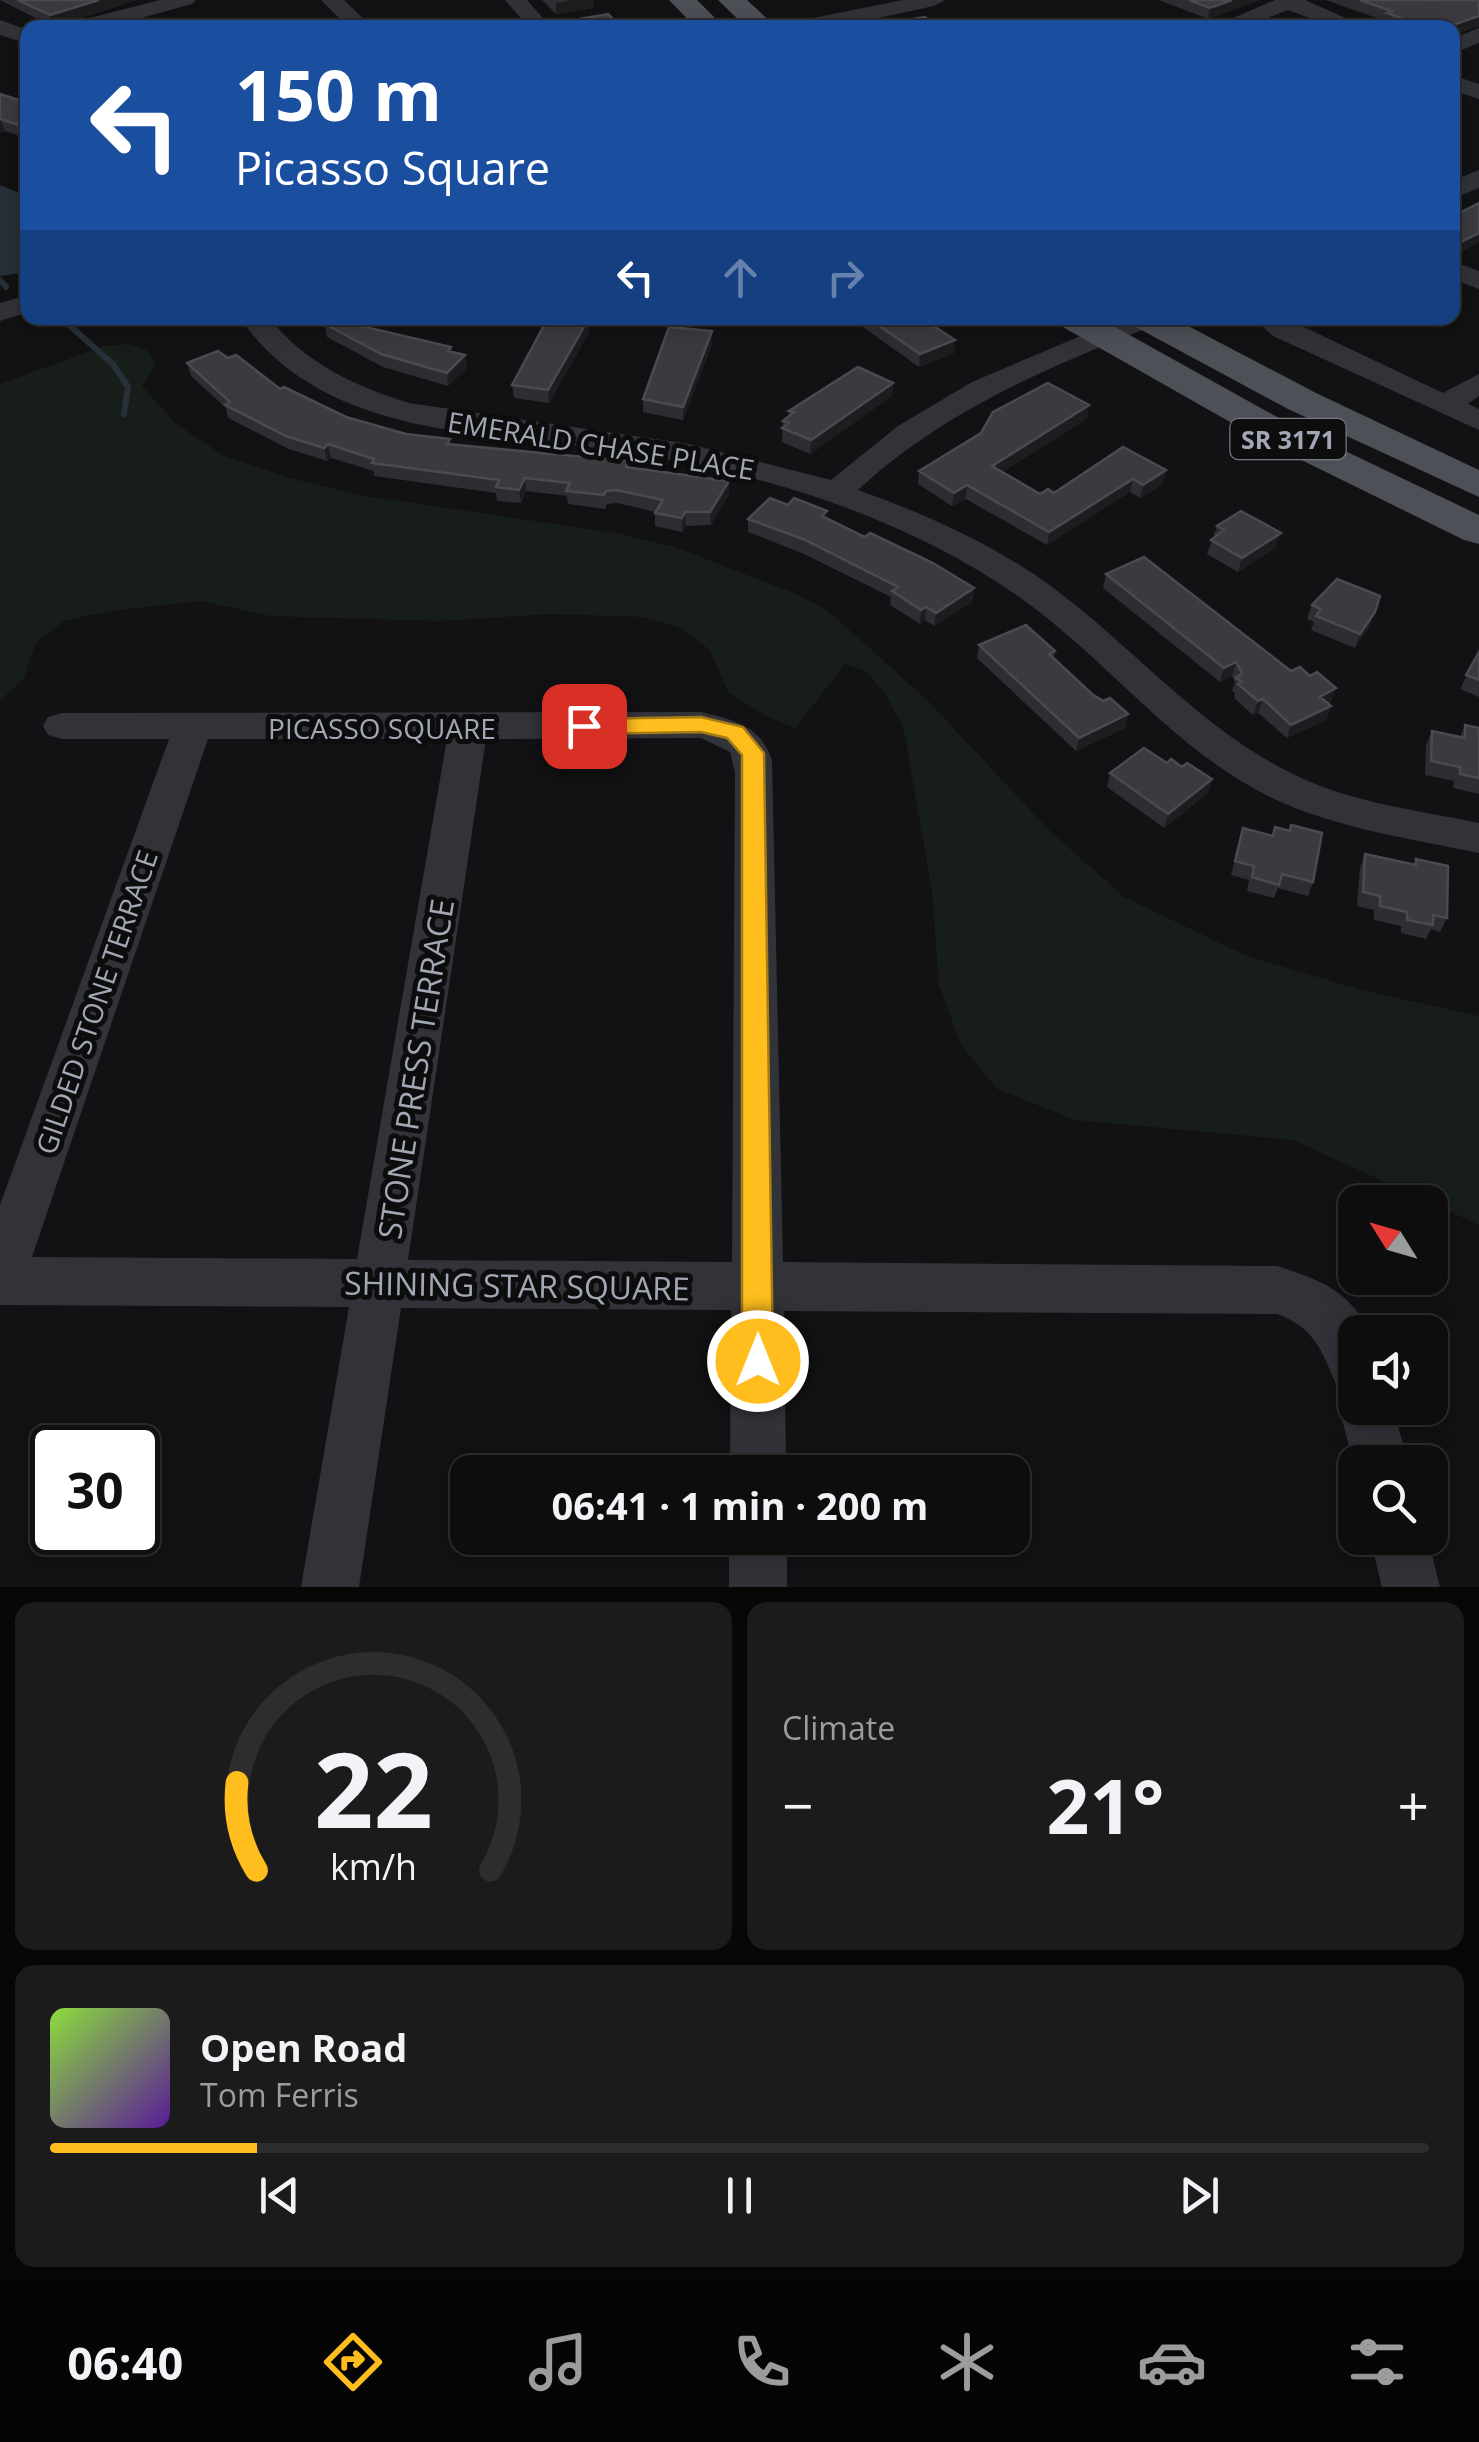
<!DOCTYPE html>
<meta charset="utf-8">
<style>
:root{--surface:#0e0d0e;--page:#1c1b1c;--text:#f1f3f6;--muted:#9b9c9e;--line:#2e2d2e;--accent:#ffbe1e}
body{margin:0;font-family:"Open Sans",sans-serif;background:var(--page);color:var(--text);height:100vh;display:flex;flex-direction:column;font-size:38px;white-space:nowrap}
*{box-sizing:border-box;margin:0}
p{font-size:32px;color:var(--muted)}
.icon{flex:none;width:55px;height:55px;fill:none;stroke:currentColor;stroke-width:2;stroke-linecap:round;stroke-linejoin:round}
.map{position:relative;height:1587px;overflow:hidden}
.sheet{display:flex;flex-direction:column;gap:15px;padding:15px;background:#080708;flex:1}
.sheet>*{flex:none}
.guide{position:absolute;left:20px;top:20px;width:1440px;height:305px;border-radius:20px;box-shadow:0 5px 25px #0003,0 0 0 2px var(--line);background:#1a4fa0;color:#fff;overflow:hidden}
.needle{width:65px;rotate:307deg}
.tools{position:absolute;left:1338px;top:1185px;display:grid;gap:20px}
.tools a{display:grid;place-items:center;width:110px;height:110px;border-radius:20px;background:var(--surface);box-shadow:0 5px 25px #0003,0 0 0 2px var(--line);font-size:50px}
.speed{position:absolute;left:30px;top:1425px;display:flex;gap:20px;font-size:50px;font-weight:700;text-align:center}
.speed>*{display:grid;place-content:center;width:130px;height:130px;border-radius:50%;background:var(--surface);box-shadow:0 5px 25px #0003,0 0 0 2px var(--line);line-height:1}
.speed .limit{border:5px solid #111;border-radius:15px;background:#fff;color:#111}
.pin{position:absolute;display:grid;place-items:center;width:85px;height:85px;color:#fff;margin:-42px;border-radius:20px;box-shadow:0 5px 15px #0006}
.me{position:absolute;width:110px;margin:-55px;rotate:0deg;stroke-linejoin:round;filter:drop-shadow(0 0 8px #0008)}
.turn{display:flex;align-items:center;gap:35px;height:210px;padding:0 50px;font-size:45px}
.turn .icon{width:130px;height:130px;stroke-width:2.5}
.turn b{display:block;font-size:70px;line-height:85px}
.lanes{display:flex;align-items:center;height:95px;padding:0 50px;background:#0003;justify-content:center;gap:50px;direction:ltr}
.lanes .off{opacity:.35}
.big{font-size:75px;font-weight:700;line-height:1.1}
.sheet .card{flex:1;display:flex;flex-direction:column;justify-content:center;gap:15px;min-width:0;padding:0 35px;border-radius:20px;background:var(--page)}
.sheet .dial{align-items:center;gap:0}
.dial svg{height:260px;overflow:visible;fill:none;stroke:var(--line);stroke-width:7;stroke-linecap:round;text-anchor:middle}
.dial text{fill:var(--text);stroke:none}
.song{display:flex;align-items:center;gap:30px}
.cover{width:120px;height:120px;border-radius:15px;background:linear-gradient(135deg,hsl(90 70% 55%),hsl(270 70% 35%))}
.played{height:10px;border-radius:5px;background:linear-gradient(90deg,var(--accent) 15%,var(--line) 15%)}
.keys{display:flex;justify-content:space-around;direction:ltr}
.heat{display:flex;justify-content:space-between;align-items:center;font-size:55px;direction:ltr}
.sheet .tiles{flex:1;display:grid;gap:15px;grid-template-columns:1fr 1fr}
.card:last-child{grid-column:span 2}
.trip{position:absolute;left:450px;top:1455px;width:580px;height:100px;border-radius:20px;background:var(--surface);box-shadow:0 5px 25px #0003,0 0 0 2px var(--line);font-weight:700;line-height:100px;text-align:center}
.menu{display:flex;height:160px;justify-content:space-around;align-items:center;background:#060506;color:var(--muted)}
.menu .icon{width:70px;height:70px}
.menu .active{color:var(--accent)}
.menu b{font-size:45px;color:var(--text)}
.map>svg:first-child{display:block}
.green{fill:#171e19}
.water{fill:#273038}
.lines{fill:none;stroke-linecap:round;stroke-linejoin:round}
.stream{stroke:#273038;stroke-width:6}
.minor{fill:#323339;fill-rule:evenodd}
.major{fill:#4e5058;fill-rule:evenodd}
.wall{fill:#2e2d31}
.shaded-wall{fill:#1d1c1f}
.building{fill:#3a3a3f;stroke:#4a4b52;stroke-width:2.5}
.route{fill:#ffbe1e;stroke:#a67c14;stroke-width:2.5}
.labels{text-anchor:middle;dominant-baseline:central;stroke-width:10;stroke-linejoin:round;paint-order:stroke}
.shield{fill:#0d0d0e;stroke:#757983;stroke-width:2.5}
.shield-label{font-size:25px;font-weight:bold;fill:#a1a7b5}
.street-label{font-size:28px;fill:#a1a7b5;stroke:#0d0d0e}
.near-street-label{font-size:32px;fill:#a1a7b5;stroke:#0d0d0e}
</style>
<div class="map">
<svg width="1479" height="1587" viewBox="0 0 1479 1587">
<rect width="100%" height="100%" fill="#121113"/>
<path class="green" d="M130 344 148 350 155 366 142 386 176 424 224 456 286 477 359 495 616 533 675 547 796 594 825 609 871 649 930 703 1048 829 1124 897 1249 957 1366 991 1479 1016V1225L1293 1140 1075 1120 997 1089 961 1045 939 985 932 892 904 730 886 695 866 671 845 664 795 728 766 716 728 692 710 650 679 627 643 617 550 614 438 621 270 616 201 601 110 611 64 621 36 642 24 678 0 701V384L104 346Z"/>
<path class="water" d="M0 185 17 192 27 201V272L0 276Z"/>
<g class="lines">
<path class="stream" d="M0 280 6 287
M61 318 113 364 128 387 124 414"/>
<path class="minor" d="M160 0H196L192 4 105 28H67L70 23Z
M321 0H344L373 28H349Z
M505 0H527L551 27 529 28Z
M903 0H945L934 6 832 28H787L798 21Z
M1275 0H1305L1368 28H1336L1288 10 1242 28H1210Z
M0 20 28 30V44L0 35Z
M1479 28V43L1452 54V39Z
M1452 75 1479 84V99L1452 90Z
M1479 170V188L1452 199V181Z
M1452 261 1479 271V289L1452 279Z
M28 295V312L0 321V303Z
M240 318H269C307 364 352 385 409 403L689 444 831 480 898 426 972 382 1123 318H1161L1157 324C1049 367 945 410 858 490 926 514 997 546 1055 589 1136 650 1203 731 1295 775 1352 803 1417 810 1479 823V853C1408 838 1333 828 1268 796 1174 749 1110 663 1026 602 962 555 886 520 810 495 743 473 674 459 604 449 476 432 321 435 240 318Z
M1253 318H1285L1443 393 1479 374V396L1468 404 1479 409V430L1273 336Z
M701 712C734 720 761 726 772 760L783 1262 1277 1266C1318 1279 1351 1291 1369 1332H1355V1408H1393L1408 1462H1355V1469L1339 1408 1347 1389 1336 1384C1322 1351 1314 1327 1277 1314L784 1311 786 1472H730L731 1310 401 1308 359 1587H301L349 1307 0 1305V1205L169 739H62L48 735 43 726 48 717 62 713ZM701 738 730 752 735 773 732 1262 408 1260 486 739ZM208 739H447L357 1259 32 1257Z
M729 1538H787V1587H729Z
M1370 1538H1428L1440 1587H1382Z"/>
<path class="major" d="M669 0H697L725 28H696Z
M718 0H747L777 28H747Z
M1056 318H1099L1295 427 1479 515V544L1464 540 1267 443 1061 326Z
M1129 318H1173L1316 393 1479 470V497L1288 409 1134 326Z"/>
</g>
<path class="wall" d="M0 0H137L53 27Z
M542 0H593L594 8 556 14Z
M1159 0H1260L1208 19Z
M1326 0H1479V26L1452 35V28H1393L1384 24 1385 21Z
M0 94 28 103V139L5 131 0 133Z
M850 318H921L955 340 954 353 919 367Z
M588 320 589 333 549 403 514 398 512 385Z
M325 324 451 347 452 352 465 355 467 368 448 386 383 367 327 337Z
M712 331V344L683 420 643 412V399Z
M228 358 280 389 346 417 406 434 451 444 629 467 729 494 711 525 686 526 682 532 655 526V512L617 503 607 504 605 509 568 504 567 496 526 491 521 503 497 501 496 493 374 476V471L331 458 327 461 289 449 228 418 226 408 191 376 187 363Z
M893 383 892 396 810 454 782 442 783 421 789 416V411Z
M1089 405 1087 419 1002 472 1040 494 1054 493 1123 447 1163 484 1140 498 1130 492 1047 545 966 499 952 506 918 484 919 471Z
M827 518 974 588 972 602 934 626 925 620 920 624 890 605 891 597 802 553 748 532V519Z
M1217 526 1276 547 1238 572 1207 554Z
M1106 574 1291 671 1336 688 1331 701 1328 704 1331 706 1326 720 1287 738 1258 713 1253 715 1234 698 1235 693 1232 691 1235 682 1232 676 1220 682 1103 588Z
M1312 605 1370 626 1355 648 1311 630 1314 622 1307 619Z
M979 645 1055 651 1054 659 1092 694 1128 714 1125 728 1076 751 977 658Z
M1479 652V697L1460 689Z
M1465 725 1479 728V794L1453 788 1454 781 1425 775 1426 745 1432 731 1460 737Z
M1167 763 1182 767 1212 779 1208 793 1164 828 1107 787 1110 773Z
M1291 825 1313 882 1308 896 1278 888 1274 898 1247 891 1249 880 1231 875 1243 828 1272 835 1275 827 1289 831Z
M1365 854 1414 865 1416 859 1447 918 1440 932 1431 929 1426 939 1401 933V926L1374 920V910L1357 906 1360 868Z"/>
<path class="shaded-wall" d="M99 0H137L53 27 50 15Z
M573 0H593L594 8 556 14V3Z
M1232 0H1260L1208 19 1210 8Z
M1479 16V26L1452 35V28H1444Z
M0 119 5 131 0 133Z
M1479 233V243L1452 257V246Z
M588 320 589 333 549 403 548 390Z
M712 331V344L683 420V407Z
M955 340 954 353 919 367 920 354Z
M465 355 467 368 448 386 447 373Z
M893 383 892 396 810 454 811 440Z
M1089 405 1087 419 990 479 992 466Z
M328 444 331 458 327 461 324 448Z
M1166 470 1163 484 1140 498 1143 485Z
M525 478 526 491 521 503 519 490Z
M1133 479 1130 492 1047 545 1049 532Z
M729 481V494L711 525 710 512Z
M967 485 966 499 952 506 954 493Z
M685 512 686 526 682 532V518Z
M1281 533 1276 547 1238 572 1242 558Z
M974 588 972 602 934 626 936 613Z
M926 607 925 620 920 624 921 610Z
M1375 612 1370 626 1355 648 1360 634Z
M1236 662 1232 676 1220 682 1224 668Z
M1336 688 1331 701 1315 711 1320 697Z
M1263 699 1258 713 1253 715 1258 701Z
M1331 706 1326 720 1287 738 1291 725Z
M1128 714 1125 728 1076 751 1079 738Z
M1212 779 1208 793 1164 828 1168 814Z"/>
<path class="building" d="M18 0H99L50 15Z
M1189 0H1232L1210 8Z
M1360 0H1479V16L1444 28H1428L1387 13 1392 11Z
M608 14 622 28H527Z
M925 17 939 28H894L888 23Z
M0 94 28 103V128L0 119Z
M1479 203V233L1452 246V217Z
M327 318 451 347 448 351 465 355 447 373 381 354 325 324Z
M548 318 588 320 548 390 512 385Z
M868 318H921L955 340 920 354Z
M669 327 712 331 683 407 643 399Z
M218 351 228 358 236 355 280 389 284 387 346 417 406 434 450 439 447 444 628 461 626 467 729 481 710 512H685L682 518 655 513 663 500 616 490 606 491 604 495 566 491 570 483 525 478 519 490 496 487 499 480 372 463 374 459 328 444 324 448 286 436 225 405 230 402 187 363Z
M858 367 893 383 811 440 782 428 789 423 783 421 794 412 789 411Z
M1048 383 1089 405 992 466 1040 494 1048 489 1054 493 1123 447 1166 470 1143 485 1133 479 1049 532 967 485 954 493 919 471 981 433 993 412Z
M770 498 788 505 794 498 827 511 822 516 865 537 870 533 933 563 974 588 936 613 926 607 921 610 892 591 898 587 803 539 748 519Z
M1241 511 1281 533 1242 558 1211 540 1224 530 1217 526Z
M1144 557 1291 671 1300 667 1310 676 1317 672 1336 688 1320 697 1331 706 1291 725 1263 699 1258 701 1238 684 1242 682 1236 678 1242 673 1236 662 1224 668 1106 574Z
M1337 579 1380 596 1375 612 1360 634 1316 616 1321 609 1312 605Z
M1026 625 1055 651 1049 654 1092 694 1103 701 1110 698 1128 714 1079 738 979 645Z
M1479 652V680L1466 675Z
M1465 725 1479 728V778L1460 774V767L1431 761 1432 731 1465 738Z
M1144 748 1167 763 1171 759 1182 767 1187 763 1212 779 1168 814 1110 773Z
M1291 825 1322 833 1313 882 1282 874 1279 885 1252 877 1254 866 1235 861 1243 828 1273 836 1275 827 1290 831Z
M1365 854 1416 865V859L1448 866 1447 918 1433 915V925L1407 920V912L1380 906V896L1363 892Z"/>
<path class="route" d="M701 717 743 727 764 753 773 1361 768 1372 758 1376 747 1372 742 1361V755L727 738 701 732 584 734 573 726 584 719Z"/>
<g class="labels">
<rect class="shield" x="1230.5" y="419" width="115" height="40" rx="8"/>
<g class="shield-label">
<text x="1288" y="439">SR 3171</text>
</g>
<g class="street-label">
<text transform="translate(601 445) rotate(9)">EMERALD CHASE PLACE</text>
<text x="382" y="728">PICASSO SQUARE</text>
<text transform="translate(96 1002) rotate(-71)">GILDED STONE TERRACE</text>
</g>
<g class="near-street-label">
<text transform="translate(415 1069) rotate(-81)">STONE PRESS TERRACE</text>
<text transform="translate(517 1285) rotate(1)">SHINING STAR SQUARE</text>
</g>
</g>
</svg>
<div class="tools">
<a><svg class="needle" viewBox="-14 -14 28 28"><path d="M0-13l5 13h-10z" fill="#e53935"/><path d="M0 13l5-13h-10z" fill="#9b9c9e"/></svg></a>
<a><svg class="icon" aria-label="sound" viewBox="0 0 24 24"><path d="M4 9h4l5-4v14l-5-4H4zM17 9q2 3 0 6"/></svg></a>
<a><svg class="icon" aria-label="search" viewBox="0 0 24 24"><circle cx="10" cy="10" r="6"/><path d="M15 15l6 6"/></svg></a>
</div>
<div class="speed"><div class="limit">30</div></div>
<div class="pin" style="left:584px;top:726px;background:#d93025"><svg class="icon" aria-label="arrive" viewBox="0 0 24 24"><path d="M6 21V4h12l-3 4 3 4H6"/></svg></div>
<svg class="me" style="left:758px;top:1361px" viewBox="-20 -20 40 40"><circle r="17" fill="#ffbe1e" stroke="#fff" stroke-width="3"/><path d="M0-11L8 9 0 5-8 9z" fill="#fff"/></svg>
<div class="trip">06:41 · 1 min · 200 m</div>
<div class="guide">
<div class="turn"><svg class="icon" aria-label="left" viewBox="0 0 24 24"><path d="M17 20v-9H6M10 6l-5 5 5 5"/></svg><div><b>150 m</b>Picasso Square</div></div>
<div class="lanes"><svg class="icon" aria-label="left" viewBox="0 0 24 24"><path d="M17 20v-9H6M10 6l-5 5 5 5"/></svg><svg class="icon off" aria-label="ahead" viewBox="0 0 24 24"><path d="M12 20V5M6 11l6-6 6 6"/></svg><svg class="icon off" aria-label="right" viewBox="0 0 24 24"><path d="M7 20v-9h11M14 6l5 5-5 5"/></svg></div>
</div>
</div>
<section class="sheet">
<div class="tiles">
<div class="card dial"><svg viewBox="0 0 100 80">
<path d="M14 69A42 42 0 1 1 86 69"/>
<path d="M14 69A42 42 0 0 1 8 42" stroke="#ffbe1e"/>
<text x="50" y="56" font-size="32" font-weight="700">22</text>
<text x="50" y="72" font-size="11">km/h</text>
</svg></div>
<div class="card"><p>Climate</p>
<div class="heat"><a>−</a><b class="big">21°</b><a>+</a></div>
</div>
<div class="card">
<div class="song"><i class="cover"></i><div><b>Open Road</b><p>Tom Ferris</p></div></div>
<div class="played"></div>
<div class="keys"><svg class="icon" aria-label="previous" viewBox="0 0 24 24"><path d="M18 5L8 12l10 7zM5 5v14"/></svg><svg class="icon" aria-label="pause" viewBox="0 0 24 24"><path d="M8 5v14M16 5v14"/></svg><svg class="icon" aria-label="next" viewBox="0 0 24 24"><path d="M6 5l10 7-10 7zM19 5v14"/></svg></div>
</div>
</div>
</section>
<nav class="menu">
<b>06:40</b>
<svg class="icon active" aria-label="directions" viewBox="0 0 24 24"><path d="M12 3l9 9-9 9-9-9zM9 14v-3h6M13 9l2 2-2 2"/></svg>
<svg class="icon" aria-label="music" viewBox="0 0 24 24"><path d="M9 18V5l10-2v13"/><circle cx="6" cy="18" r="3"/><circle cx="16" cy="16" r="3"/></svg>
<svg class="icon" aria-label="phone" viewBox="0 0 24 24"><path d="M5 4h4l2 5-3 2q2 4 5 5l2-3 5 2v4C11 20 4 13 5 4z"/></svg>
<svg class="icon" aria-label="climate" viewBox="0 0 24 24"><path d="M12 3v18M4 7l16 10M4 17L20 7"/></svg>
<svg class="icon" aria-label="car" viewBox="0 0 24 24"><path d="M5 17H2v-5l4-1 3-4h7l3 4 3 1v5h-3M9 17h6M6 11h13"/><circle cx="7" cy="17" r="2"/><circle cx="17" cy="17" r="2"/></svg>
<svg class="icon" aria-label="filters" viewBox="0 0 24 24"><path d="M4 7h16M4 17h16"/><circle cx="9" cy="7" r="2"/><circle cx="15" cy="17" r="2"/></svg>
</nav>
